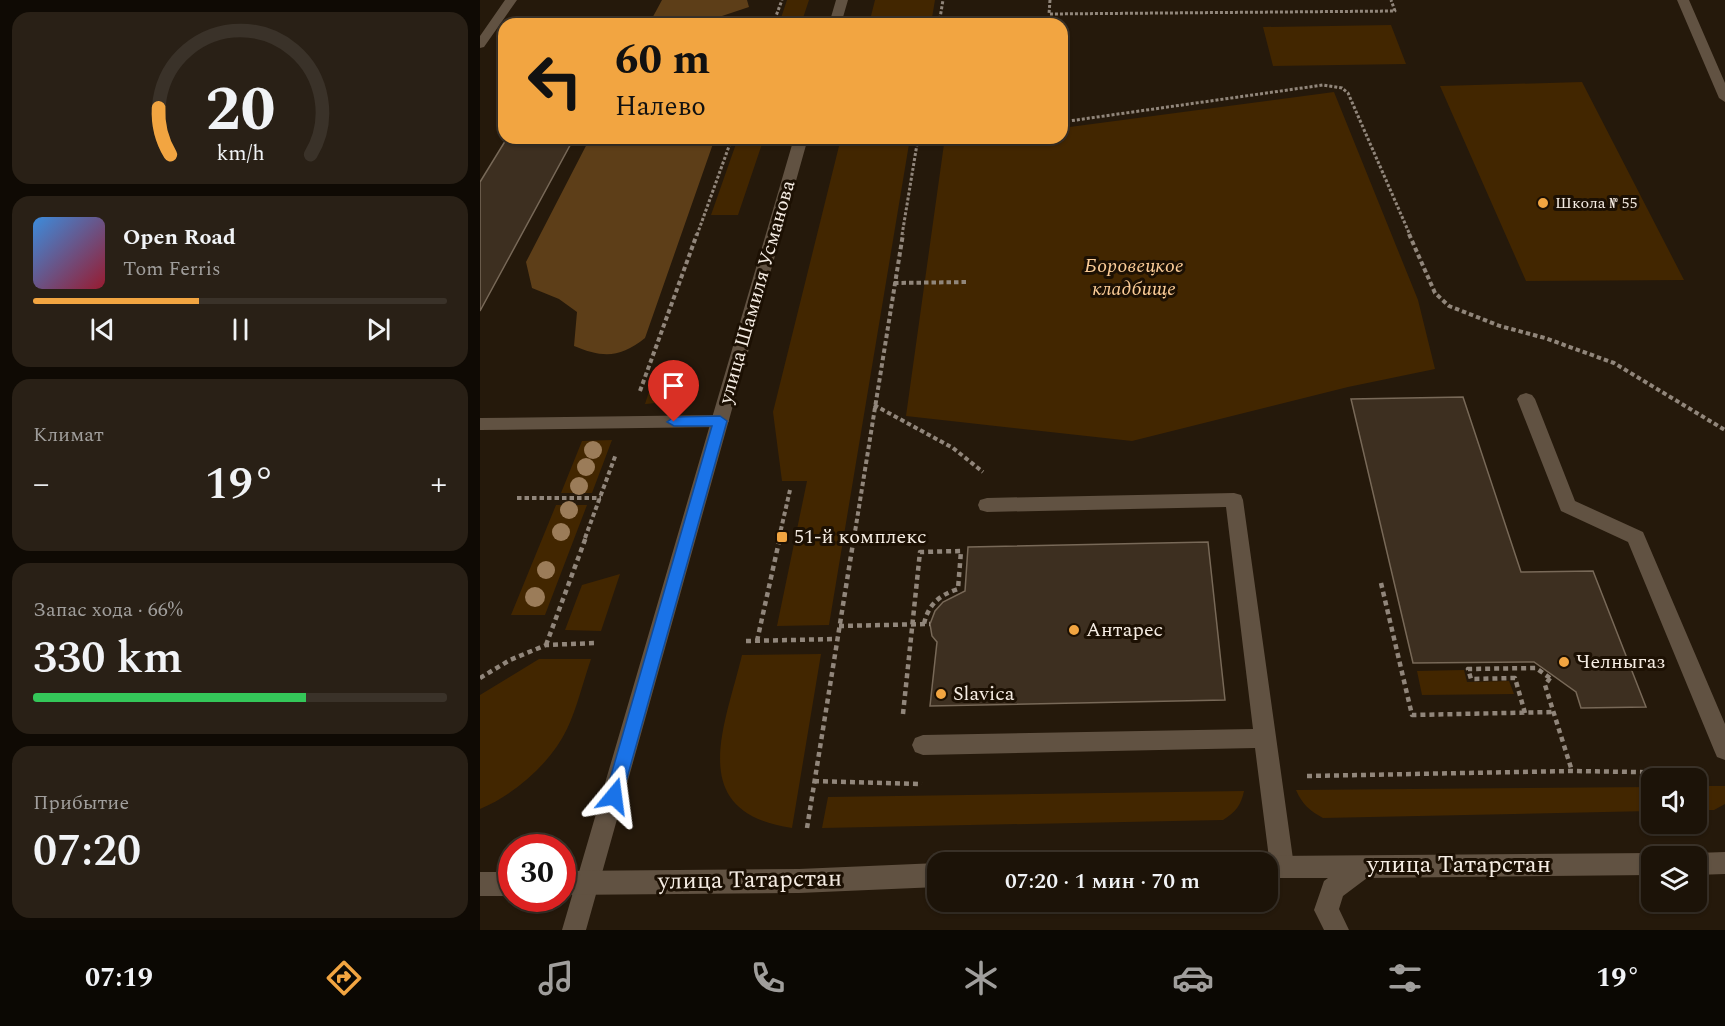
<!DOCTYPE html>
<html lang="ru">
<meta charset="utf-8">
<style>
:root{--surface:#1c1308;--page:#292016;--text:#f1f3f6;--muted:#a09e9c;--line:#3a3229;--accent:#f2a541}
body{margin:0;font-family:Spectral,serif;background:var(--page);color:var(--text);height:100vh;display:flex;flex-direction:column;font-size:22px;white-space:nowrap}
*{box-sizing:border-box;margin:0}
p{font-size:20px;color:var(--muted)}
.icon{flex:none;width:33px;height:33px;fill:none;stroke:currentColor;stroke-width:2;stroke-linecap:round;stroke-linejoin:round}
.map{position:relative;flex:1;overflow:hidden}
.panel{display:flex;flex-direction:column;gap:12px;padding:12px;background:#0f0a04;width:480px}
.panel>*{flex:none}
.guide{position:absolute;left:18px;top:18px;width:570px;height:126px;border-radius:18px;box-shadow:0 2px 4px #0004,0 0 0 2px var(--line);background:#f2a541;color:#111;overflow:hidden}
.tools{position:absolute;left:1161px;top:768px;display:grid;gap:12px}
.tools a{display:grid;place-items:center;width:66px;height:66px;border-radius:12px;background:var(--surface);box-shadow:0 2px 4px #0004,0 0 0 2px var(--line);font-size:30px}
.speed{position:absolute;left:18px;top:834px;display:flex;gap:12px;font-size:30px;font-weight:700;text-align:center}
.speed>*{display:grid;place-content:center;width:78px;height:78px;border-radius:50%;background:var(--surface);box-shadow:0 2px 4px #0004,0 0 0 2px var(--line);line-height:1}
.speed .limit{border:9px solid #d22;background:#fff;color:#111}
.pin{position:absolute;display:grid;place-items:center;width:51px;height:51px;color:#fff;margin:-62px -26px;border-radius:50% 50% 50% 0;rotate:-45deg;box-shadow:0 0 6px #0007}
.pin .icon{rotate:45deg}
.me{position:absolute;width:66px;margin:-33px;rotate:16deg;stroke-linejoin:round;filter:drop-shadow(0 0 4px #0008)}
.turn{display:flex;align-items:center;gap:21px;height:126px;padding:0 18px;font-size:27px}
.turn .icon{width:78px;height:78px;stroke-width:2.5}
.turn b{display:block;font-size:42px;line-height:51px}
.big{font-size:45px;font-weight:600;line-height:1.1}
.panel .widget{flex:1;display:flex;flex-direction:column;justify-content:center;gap:9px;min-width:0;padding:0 21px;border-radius:18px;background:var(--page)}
.panel .dial{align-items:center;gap:0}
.dial svg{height:156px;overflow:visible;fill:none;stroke:var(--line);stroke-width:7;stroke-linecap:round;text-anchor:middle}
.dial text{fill:var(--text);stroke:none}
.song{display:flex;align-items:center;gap:18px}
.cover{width:72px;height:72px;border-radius:9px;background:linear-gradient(135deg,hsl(210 70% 55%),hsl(350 70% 35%))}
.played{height:6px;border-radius:3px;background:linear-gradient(90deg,var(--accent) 40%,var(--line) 40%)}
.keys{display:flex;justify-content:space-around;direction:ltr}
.heat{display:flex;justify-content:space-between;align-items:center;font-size:33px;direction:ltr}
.charge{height:9px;border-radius:4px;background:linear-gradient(90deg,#34c759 66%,var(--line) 0)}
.trip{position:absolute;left:447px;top:852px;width:351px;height:60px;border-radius:18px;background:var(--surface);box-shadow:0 2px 4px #0004,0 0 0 2px var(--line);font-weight:600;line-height:60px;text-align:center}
.tabs{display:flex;height:96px;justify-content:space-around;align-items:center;background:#0b0803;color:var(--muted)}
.tabs .icon{width:42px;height:42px}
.tabs .current{color:var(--accent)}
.tabs b{font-size:27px;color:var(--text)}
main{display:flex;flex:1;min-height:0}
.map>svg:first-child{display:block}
.green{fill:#422600}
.forest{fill:#5d3e18}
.building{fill:#3d2f20;stroke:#786958;stroke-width:1.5}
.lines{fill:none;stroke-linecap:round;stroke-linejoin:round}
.path-far2{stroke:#91867b;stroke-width:3;stroke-dasharray:3 2;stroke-linecap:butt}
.path-far1{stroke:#91867b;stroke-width:4;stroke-dasharray:4.5 3;stroke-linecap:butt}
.path{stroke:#91867b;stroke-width:4.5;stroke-dasharray:5 4;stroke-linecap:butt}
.lane{fill:#615242;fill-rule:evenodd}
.street{fill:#615242;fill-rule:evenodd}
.secondary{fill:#615242;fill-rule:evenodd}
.tree{fill:#9b7c59}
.route{fill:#1a73e8;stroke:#114b97;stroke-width:1.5}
.poi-dot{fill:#f2a541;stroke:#1c1003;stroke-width:2}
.labels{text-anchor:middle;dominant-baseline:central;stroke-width:6;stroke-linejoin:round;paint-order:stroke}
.far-poi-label{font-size:16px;fill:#f6ede4;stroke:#1c1003;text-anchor:start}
.park-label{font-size:20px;font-style:italic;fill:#fccd98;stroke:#1c1003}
.street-label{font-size:20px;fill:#f6ede4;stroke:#1c1003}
.poi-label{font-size:20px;fill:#f6ede4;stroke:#1c1003;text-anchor:start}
.near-street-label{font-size:24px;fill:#f6ede4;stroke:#1c1003}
</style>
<main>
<section class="panel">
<div class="widget dial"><svg viewBox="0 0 100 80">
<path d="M14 69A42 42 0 1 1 86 69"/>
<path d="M14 69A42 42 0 0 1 8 45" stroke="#f2a541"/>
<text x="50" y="56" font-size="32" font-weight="700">20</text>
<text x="50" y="72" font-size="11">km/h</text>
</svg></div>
<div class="widget">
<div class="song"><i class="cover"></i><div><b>Open Road</b><p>Tom Ferris</p></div></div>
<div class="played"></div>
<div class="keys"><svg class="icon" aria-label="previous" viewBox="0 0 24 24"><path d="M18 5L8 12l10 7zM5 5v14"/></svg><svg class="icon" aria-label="pause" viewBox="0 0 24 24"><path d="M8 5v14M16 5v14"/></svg><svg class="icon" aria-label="next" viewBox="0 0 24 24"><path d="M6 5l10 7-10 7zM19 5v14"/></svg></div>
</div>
<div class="widget"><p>Климат</p>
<div class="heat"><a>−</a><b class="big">19°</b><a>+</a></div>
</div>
<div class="widget"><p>Запас хода · 66%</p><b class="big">330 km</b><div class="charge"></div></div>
<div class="widget"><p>Прибытие</p><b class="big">07:20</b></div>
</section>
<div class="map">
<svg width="1245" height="930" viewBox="0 0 1245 930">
<rect width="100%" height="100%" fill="#25190b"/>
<path class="green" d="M307 0H329L321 24H299Z
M395 0H455L451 24H389Z
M911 25 926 64 793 66 783 27Z
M1102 82 1204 280 1046 281 960 86Z
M854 92 938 300 955 369 868 387 652 441 426 416 464 144 509 138H582V128Z
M258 138H284L258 215H231Z
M361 138H430L349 625 297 626 327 481H302L293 412Z
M174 376H206C199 396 186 403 165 404Z
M132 440 112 493H81L102 441Z
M76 505H107L65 615H31Z
M140 574 121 631 85 630 102 585Z
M341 654 312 828C204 812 245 727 262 655Z
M59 659H111C103 682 97 708 87 729 70 764 35 794 0 809V695Z
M984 670 987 682 1029 681 1034 694 942 695 937 671Z
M1217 786H1245V804L1234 810H1217Z
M1171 787V811L843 818C830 811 822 804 816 790Z
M764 791C761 805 756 812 743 820L342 828 348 797Z"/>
<path class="forest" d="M182 0H267L269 7 236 18 229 24H169Z
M110 138H235L165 338C140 358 123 358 94 346L97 312 79 299 52 288 46 262Z"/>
<path class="building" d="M27 138H94L0 311V182Z
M983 397 1041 572 1113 571 1166 707 1101 708 1096 692 1054 662 933 663 871 399Z
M728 542 745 700 450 706 457 642 452 636 450 624 455 611 463 602 485 591 488 547Z"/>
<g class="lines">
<path class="path-far2" d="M570 0 569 14 915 11 911 0
M293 24 302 0
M459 24 463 0
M582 122 843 85 862 88 868 93 930 235
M437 143 472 138
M217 235 252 138
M422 235 438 138"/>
<path class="path-far1" d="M929 234 955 293 969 306 1020 326 1065 338 1134 363 1245 430
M414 283 489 282
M160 391 217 234
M394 405 473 448 503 472
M37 498H121
M105 538 136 454
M299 538 310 490
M374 538 423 234"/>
<path class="path" d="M901 583 932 715 1073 712
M359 626 450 624
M266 641 357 639
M277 641 300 537
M66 645 106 537
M0 678 30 660 66 645 117 643
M1070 678 1065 685 1092 771
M1045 713 1035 678 991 679 988 669 1056 668 1070 678 1073 676
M423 714 440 552 481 551 478 589C459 595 448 605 444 624
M827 776 1092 771 1219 773
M334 781 442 784
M327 828 374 537"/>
<path class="lane" d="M25 0H37L4 47 0 48V36Z
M1197 0H1209L1245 83V102L1239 98Z
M1046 393 1052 395 1055 399 1095 501 1163 532 1245 724V760L1237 757 1234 750 1148 542 1081 511 1079 506 1037 399 1040 395Z
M240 415 246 417 249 421 246 425 240 427 0 430V418Z
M754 493 761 495 763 500 814 866 810 874 802 877 794 874 790 866 775 748 443 755 435 752 432 745 435 738 443 735 773 729 746 507 507 512 500 510 498 505 500 500 507 498Z"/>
<path class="street" d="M356 0H368L361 24H349Z
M314 138H328L106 930H82Z"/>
<path class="secondary" d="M1245 852V874L1216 875V856H1207L1216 853Z
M1172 853 1181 856H1172V875L887 878 863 896 859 909 869 930H844L834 910 844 881 848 878H788V862H778L780 859 788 856Z
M458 863V887L319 893 82 895V871L319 869Z
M0 872H32V896H0Z"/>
</g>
<g class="tree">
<circle cx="113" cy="450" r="9"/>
<circle cx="106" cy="467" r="9"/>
<circle cx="99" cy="486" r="9"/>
<circle cx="89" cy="510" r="9"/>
<circle cx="81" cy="532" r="9"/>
<circle cx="66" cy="570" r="9"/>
<circle cx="55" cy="597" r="10"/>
</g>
<path class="route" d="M240 416 247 421 142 796 140 801 134 804 127 801 125 796 232 426H194L187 422 194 417Z"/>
<g class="poi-dot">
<circle cx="1063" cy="203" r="6"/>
<rect x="296" y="531" width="12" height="12" rx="3"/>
<circle cx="594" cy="630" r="6"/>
<circle cx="1084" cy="662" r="6"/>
<circle cx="461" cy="694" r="6"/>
</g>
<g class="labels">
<g class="far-poi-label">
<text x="1075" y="203">Школа № 55</text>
</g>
<g class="park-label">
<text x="654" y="266">Боровецкое<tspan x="654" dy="23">кладбище</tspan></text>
</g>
<g class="street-label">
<text transform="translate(277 292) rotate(-74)">улица Шамиля Усманова</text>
</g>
<g class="poi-label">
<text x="314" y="537">51-й комплекс</text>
<text x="606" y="630">Антарес</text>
<text x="1096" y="662">Челныгаз</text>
<text x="473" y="694">Slavica</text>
</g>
<g class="near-street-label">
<text x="979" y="865">улица Татарстан</text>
<text transform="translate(270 880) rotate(-1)">улица Татарстан</text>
</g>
</g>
</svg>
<div class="tools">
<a><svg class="icon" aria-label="sound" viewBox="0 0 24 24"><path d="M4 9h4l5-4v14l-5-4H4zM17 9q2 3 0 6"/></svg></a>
<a><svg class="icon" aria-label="layers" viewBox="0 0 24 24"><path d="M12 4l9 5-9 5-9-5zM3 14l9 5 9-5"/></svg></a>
</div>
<div class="speed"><div class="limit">30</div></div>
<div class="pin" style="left:194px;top:422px;background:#d93025"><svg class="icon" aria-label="arrive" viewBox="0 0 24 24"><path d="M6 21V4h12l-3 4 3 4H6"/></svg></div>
<svg class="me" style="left:134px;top:796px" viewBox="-20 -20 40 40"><path d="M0-17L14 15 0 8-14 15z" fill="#1a73e8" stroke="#fff" stroke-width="4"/></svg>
<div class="trip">07:20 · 1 мин · 70 m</div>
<div class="guide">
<div class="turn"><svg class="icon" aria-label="left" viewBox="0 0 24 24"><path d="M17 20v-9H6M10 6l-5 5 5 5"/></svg><div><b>60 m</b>Налево</div></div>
</div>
</div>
</main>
<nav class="tabs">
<b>07:19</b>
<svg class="icon current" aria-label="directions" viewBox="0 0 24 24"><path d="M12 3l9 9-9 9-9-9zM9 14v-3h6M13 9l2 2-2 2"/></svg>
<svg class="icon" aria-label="music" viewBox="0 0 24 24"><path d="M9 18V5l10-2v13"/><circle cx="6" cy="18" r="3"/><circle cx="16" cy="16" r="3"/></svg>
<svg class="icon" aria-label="phone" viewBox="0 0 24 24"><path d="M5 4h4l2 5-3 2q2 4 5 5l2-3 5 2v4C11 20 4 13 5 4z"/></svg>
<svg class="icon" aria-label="climate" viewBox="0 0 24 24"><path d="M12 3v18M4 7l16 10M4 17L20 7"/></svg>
<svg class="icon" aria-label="car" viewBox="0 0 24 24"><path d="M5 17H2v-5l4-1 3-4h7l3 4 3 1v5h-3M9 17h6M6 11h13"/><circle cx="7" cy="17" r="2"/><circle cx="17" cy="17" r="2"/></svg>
<svg class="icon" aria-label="filters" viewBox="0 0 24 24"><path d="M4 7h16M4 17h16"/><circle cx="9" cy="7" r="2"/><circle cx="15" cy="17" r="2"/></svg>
<b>19°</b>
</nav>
